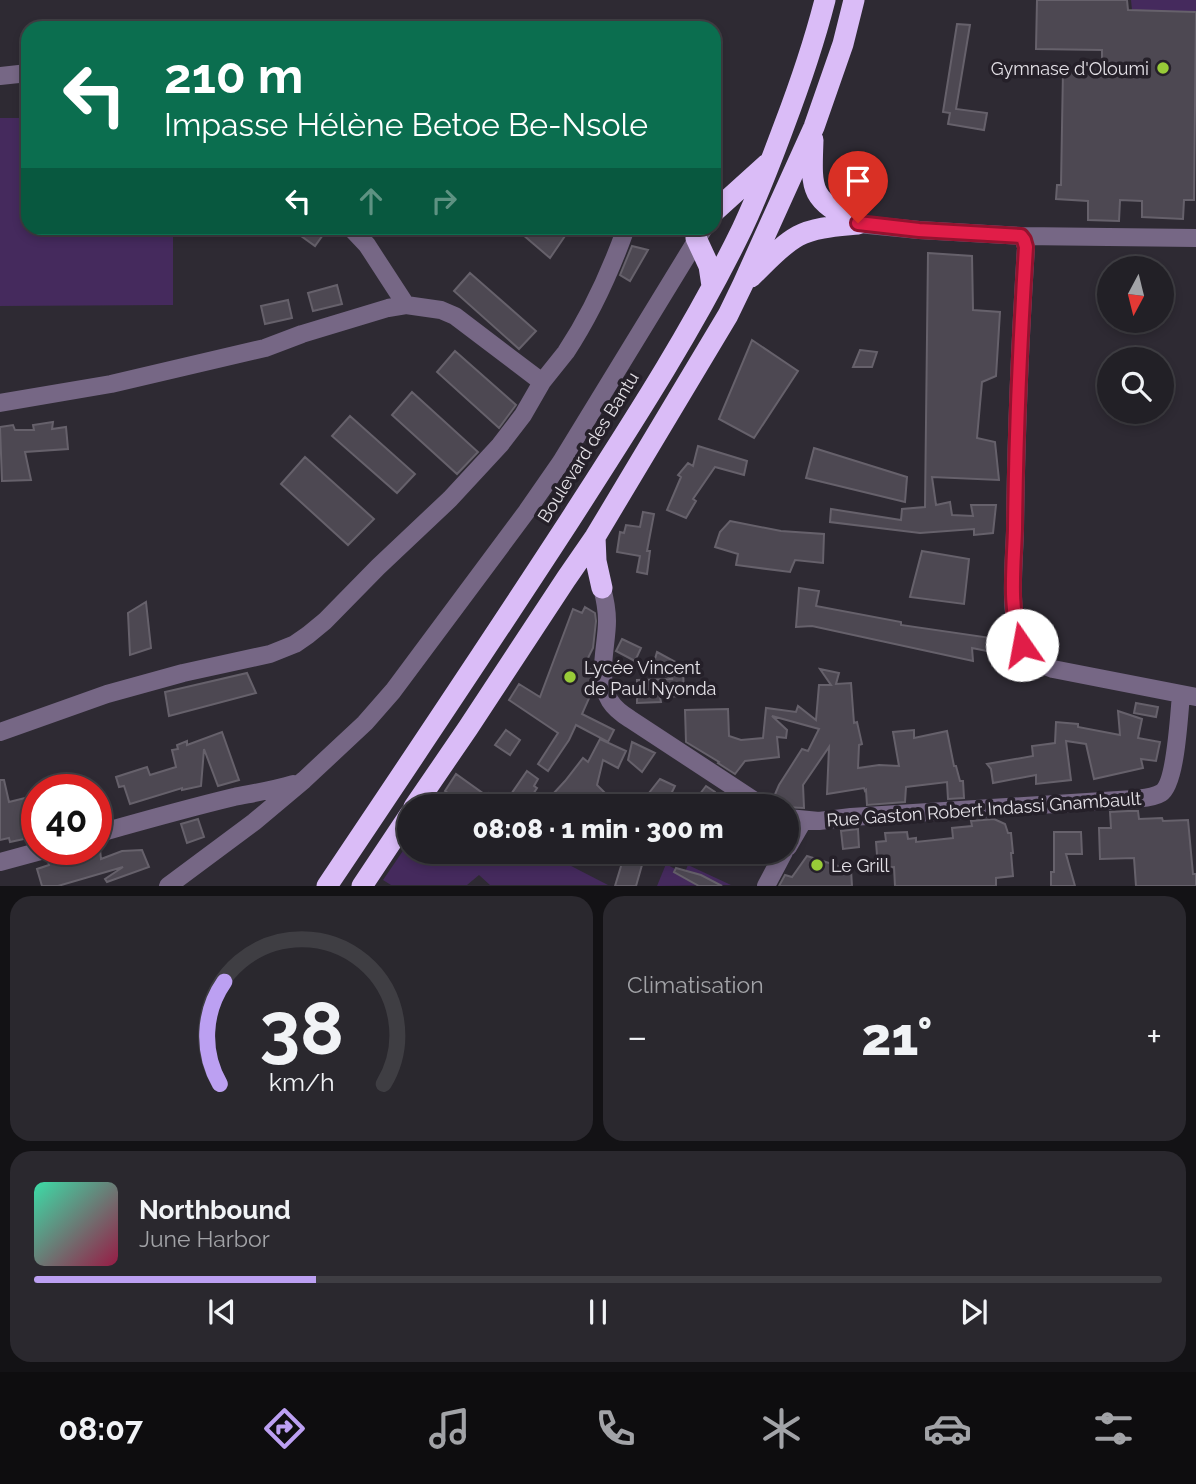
<!DOCTYPE html>
<html lang="fr">
<meta charset="utf-8">
<style>
:root{--surface:#222026;--page:#2a282e;--text:#f1f3f6;--muted:#a2a3a7;--line:#3f3e43;--accent:#bca0f2}
body{margin:0;font-family:Raleway,sans-serif;background:var(--page);color:var(--text);height:100vh;display:flex;flex-direction:column;font-size:26px;white-space:nowrap}
*{box-sizing:border-box;margin:0}
p{font-size:23px;color:var(--muted)}
.icon{flex:none;width:38px;height:38px;fill:none;stroke:currentColor;stroke-width:2;stroke-linecap:round;stroke-linejoin:round}
.map{position:relative;height:886px;overflow:hidden}
.details{display:flex;flex-direction:column;gap:10px;padding:10px;background:#131215;flex:1}
.details>*{flex:none}
.top-card{position:absolute;left:21px;top:21px;width:700px;height:214px;border-radius:21px;box-shadow:0 4px 10px #0003,0 0 0 2px var(--line);background:#0b6e4f;color:#fff;overflow:hidden}
.needle{width:46px;rotate:187deg}
.controls{position:absolute;left:1097px;top:256px;display:grid;gap:14px}
.controls a{display:grid;place-items:center;width:77px;height:77px;border-radius:50%;background:var(--surface);box-shadow:0 4px 10px #0003,0 0 0 2px var(--line);font-size:35px}
.speed{position:absolute;left:21px;top:774px;display:flex;gap:14px;font-size:35px;font-weight:700;text-align:center}
.speed>*{display:grid;place-content:center;width:91px;height:91px;border-radius:50%;background:var(--surface);box-shadow:0 4px 10px #0003,0 0 0 2px var(--line);line-height:1}
.speed .limit{border:10px solid #d22;background:#fff;color:#111}
.pin{position:absolute;display:grid;place-items:center;width:60px;height:60px;color:#fff;margin:-72px -30px;border-radius:50% 50% 50% 0;rotate:-45deg;box-shadow:0 0 7px #0007}
.pin .icon{rotate:45deg}
.me{position:absolute;width:77px;margin:-38px;rotate:348deg;stroke-linejoin:round;filter:drop-shadow(0 0 5px #0008)}
.turn{display:flex;align-items:center;gap:24px;height:147px;padding:0 28px;font-size:32px}
.turn .icon{width:91px;height:91px;stroke-width:2.5}
.turn b{display:block;font-size:49px;line-height:60px}
.lanes{display:flex;align-items:center;height:66px;padding:0 28px;background:#0003;justify-content:center;gap:35px;direction:ltr}
.lanes .off{opacity:.35}
.big{font-size:52px;font-weight:800;line-height:1.1}
.details .card{flex:1;display:flex;flex-direction:column;justify-content:center;gap:10px;min-width:0;padding:0 24px;border-radius:21px;background:var(--page)}
.details .dial{align-items:center;gap:0}
.dial svg{height:182px;overflow:visible;fill:none;stroke:var(--line);stroke-width:7;stroke-linecap:round;text-anchor:middle}
.dial text{fill:var(--text);stroke:none}
.song{display:flex;align-items:center;gap:21px}
.cover{width:84px;height:84px;border-radius:10px;background:linear-gradient(135deg,hsl(160 70% 55%),hsl(340 70% 35%))}
.played{height:7px;border-radius:4px;background:linear-gradient(90deg,var(--accent) 25%,var(--line) 25%)}
.keys{display:flex;justify-content:space-around;direction:ltr}
.heat{display:flex;justify-content:space-between;align-items:center;font-size:38px;direction:ltr}
.details .tiles{flex:1;display:grid;gap:10px;grid-template-columns:1fr 1fr}
.card:last-child{grid-column:span 2}
.trip{position:absolute;left:397px;top:794px;width:402px;height:70px;border-radius:35px;background:var(--surface);box-shadow:0 4px 10px #0003,0 0 0 2px var(--line);font-weight:800;line-height:70px;text-align:center}
.tab-bar{display:flex;height:112px;justify-content:space-around;align-items:center;background:#0e0d0f;color:var(--muted)}
.tab-bar .icon{width:49px;height:49px}
.tab-bar .selected{color:var(--accent)}
.tab-bar b{font-size:32px;color:var(--text)}
.map>svg:first-child{display:block}
.green{fill:#452a5d}
.building{fill:#4d4852;stroke:#66616b;stroke-width:2}
.lines{fill:none;stroke-linecap:round;stroke-linejoin:round}
.minor{stroke:#766785;stroke-width:18}
.highway{stroke:#dabcf7;stroke-width:21}
.route-casing{stroke:#92132f;stroke-width:18}
.route{stroke:#e11d48;stroke-width:12}
.poi-dot{fill:#98cb38;stroke:#252029;stroke-width:2.5}
.labels{text-anchor:middle;dominant-baseline:central;stroke-width:7;stroke-linejoin:round;paint-order:stroke}
.poi-label{font-size:18px;fill:#e4e1e7;stroke:#252029;text-anchor:start}
.street-label{font-size:18px;fill:#e4e1e7;stroke:#252029}
</style>
<div class="map">
<svg width="1196" height="886" viewBox="0 0 1196 886">
<rect width="100%" height="100%" fill="#2e2a33"/>
<path class="green" d="M1131 0H1196V12L1132 10Z
M0 118H28V228H173V305L0 306Z
M409 842 410 852H544L608 885H490L479 875 467 885H391L383 880Z
M666 864 684 874 688 865 731 885 657 886Z"/>
<path class="building" d="M1037 0H1127L1128 10 1196 12 1194 200H1184L1183 219 1142 217V201L1120 200 1119 221 1088 220V201L1056 199 1057 185H1061L1063 70 1102 71V50L1036 49Z
M957 24 970 25 956 109 987 113 984 130 948 124 950 113 943 112Z
M290 228H319L325 232 315 246Z
M515 228H555L565 236 550 258Z
M632 246 648 250 630 281 620 275Z
M928 253 972 256 973 310 1000 312 996 376 982 382 977 438 995 442 999 480 932 477 936 505 950 502 952 515 973 516 971 505H996L993 533 974 535V529L920 533 830 522 831 509 901 520 902 509 925 507Z
M470 273 536 331 519 349 454 291Z
M337 285 342 304 313 311 308 293Z
M288 300 292 318 265 324 261 306Z
M752 340 798 371 754 438 719 419Z
M860 350 877 352 872 367H853Z
M455 351 516 405 499 428 437 372Z
M412 392 478 452 457 474 392 415Z
M350 416 415 474 397 493 332 436Z
M53 422 52 429 66 427 68 449 25 452 31 480 2 481 0 427 13 425 15 430H34L33 425Z
M698 446 747 461 744 475 715 467 693 499 696 501 686 518 667 510 681 477 678 475 688 463 693 466Z
M814 448 907 477 905 502 806 478Z
M305 457 374 519 348 545 281 484Z
M643 512 654 514 647 551H650L647 574 637 572 640 556 617 552 620 532 624 533 626 525 640 527Z
M730 521 781 531 824 534 823 563 795 560 790 572 736 565 738 554 715 547 720 532Z
M922 551 969 559 964 604 910 597Z
M799 588 819 591 816 606 901 622V625L991 638V641L1006 642 1005 653 992 652 972 648 973 661 812 626 796 627Z
M146 602 151 648 130 655 128 613Z
M585 607 595 613 596 621 593 648 584 666 592 670 590 696 582 714 614 730 608 742 576 725 569 740 548 771 538 764 558 733 509 700 519 684 540 697 573 609 582 613Z
M622 639 641 648 635 661 616 651Z
M657 652 683 666 684 696 660 697 661 702 637 703V680L673 679 652 669Z
M820 669 839 673 836 684 851 683 854 723 857 722 862 744 859 745 858 768 879 765 899 766 893 732 914 730V738L947 731 954 766H956L960 781H963L964 798 948 799 947 782 906 787 905 802 867 805 866 790 865 791 864 788 827 794 829 747 803 785 804 808 783 807 773 799 779 785 802 749 808 751 819 729 772 716 787 730 786 738 777 737 779 757 745 761 735 774 718 763 719 762 686 742 685 710 728 709 729 736 741 740 763 738 766 708 796 712 798 706 816 720 819 685H831Z
M247 673 256 693 169 716 165 692Z
M1136 703 1158 707 1156 717 1134 713Z
M1118 711 1142 719 1138 738 1160 742 1156 761 1141 759 1143 768 1094 779 1086 744 1066 741 1071 780 1036 784V775L993 783 991 769 987 764 1033 756 1032 746 1055 743 1056 722 1078 724V727L1120 735Z
M506 730 520 740 510 755 495 745Z
M222 732 239 780 218 786 204 749 201 786 182 790V788L130 804 124 786 119 787 116 777 147 767 150 775 176 767 172 750 178 749 177 745 187 741V745Z
M600 739 626 751 618 768 603 760 597 785 619 807H541L565 781 583 758 588 762Z
M632 742 655 753 642 772 628 760Z
M527 771 538 779 534 786 537 788 525 807H468L445 791 456 774 487 796 489 793 505 803Z
M660 779 675 786 672 792 687 807H638Z
M0 780H4L9 802 37 795V823L21 828 24 839 10 842 9 838 0 840Z
M706 786 715 792 725 807H690Z
M1128 811H1138L1139 819 1162 818 1163 821 1188 820 1193 874H1196V886H1136L1134 858 1100 859 1099 828H1111L1110 812Z
M198 819 204 837 187 843 181 824Z
M994 819 1005 824 1008 833H1011L1013 853H1011L1013 876 996 878V886H895L894 867 878 868 876 842 886 841 885 833 907 832 908 839 916 838V842L953 838 952 828 972 826 971 821Z
M858 829 859 847 843 849 841 831Z
M1054 832H1081L1082 854H1066L1075 886H1051V872H1054Z
M88 849H100L101 859 122 851 142 850 149 867 107 882 105 879 123 867 58 886H42L37 869 49 865 48 861 68 855V858Z
M625 853 644 858 636 886H615Z
M807 856 851 870 852 886H779L785 875 792 877Z
M676 868 701 875 722 886H699L674 872Z"/>
<g class="lines">
<path class="minor" d="M0 76 28 73
M858 224 919 230 1021 236 1196 238
M351 228 367 245 406 305
M1021 236 1024 240 1026 247C1020 341 1016 436 1015 531 1014 563 1009 608 1019 638 1025 655 1036 663 1053 669L1196 697
M0 403 111 384 265 348 302 334 388 308 406 305 441 310 455 316 542 382C550 372 558 362 566 352 591 314 611 270 626 228
M602 588C605 599 607 609 607 621 607 646 596 678 610 701 615 709 622 714 630 719L764 807
M0 732 107 694 183 673 270 654 295 644 308 635 325 621 378 567 450 499 500 445 523 415 542 382
M788 818 819 821 851 817 1134 799C1142 798 1153 798 1161 793 1176 784 1179 714 1181 695
M96 834C142 821 188 808 234 797 254 793 273 790 293 784
M788 847 803 821
M0 862 48 849
M168 886 254 822 304 780 365 723 393 691 527 511 561 462 704 228
M766 886 784 852"/>
<path class="highway" d="M813 140C811 193 810 198 858 224
M715 211 767 164
M696 238 709 266 712 286
M751 277C766 263 780 246 798 236 815 227 839 226 858 224
M595 537 596 561 602 588
M414 807 468 728 566 579 595 537 728 315 743 284 814 127 843 44 854 0
M327 886C409 764 490 643 570 520 631 425 693 330 742 229 758 195 771 161 784 126 800 84 814 43 825 0
M362 886 410 814"/>
</g>
<g class="lines">
<g class="route-casing">
<path id="route" d="M858 223 919 230 1021 236 1024 240 1026 247C1020 341 1016 435 1015 529 1014 566 1008 609 1022 645"/>
</g>
<use href="#route" class="route"/>
</g>
<g class="poi-dot">
<circle cx="1163" cy="68" r="7"/>
<circle cx="570" cy="677" r="7"/>
<circle cx="817" cy="865" r="7"/>
</g>
<g class="labels">
<g class="poi-label">
<text x="1149" y="68" text-anchor="end">Gymnase d'Oloumi</text>
<text x="584" y="667">Lycée Vincent<tspan x="584" dy="21">de Paul Nyonda</tspan></text>
<text x="831" y="865">Le Grill</text>
</g>
<g class="street-label">
<text transform="translate(588 447) rotate(-58)">Boulevard des Bantu</text>
<text transform="translate(984 809) rotate(-4)">Rue Gaston Robert Indassi Gnambault</text>
</g>
</g>
</svg>
<div class="controls">
<a><svg class="needle" viewBox="-14 -14 28 28"><path d="M0-13l5 13h-10z" fill="#e53935"/><path d="M0 13l5-13h-10z" fill="#a2a3a7"/></svg></a>
<a><svg class="icon" aria-label="search" viewBox="0 0 24 24"><circle cx="10" cy="10" r="6"/><path d="M15 15l6 6"/></svg></a>
</div>
<div class="speed"><div class="limit">40</div></div>
<div class="pin" style="left:858px;top:223px;background:#d93025"><svg class="icon" aria-label="arrive" viewBox="0 0 24 24"><path d="M6 21V4h12l-3 4 3 4H6"/></svg></div>
<svg class="me" style="left:1022px;top:645px" viewBox="-20 -20 40 40"><circle r="19" fill="#fff"/><path d="M0-13L10 11 0 6-10 11z" fill="#e11d48"/></svg>
<div class="trip">08:08 · 1 min · 300 m</div>
<div class="top-card">
<div class="turn"><svg class="icon" aria-label="left" viewBox="0 0 24 24"><path d="M17 20v-9H6M10 6l-5 5 5 5"/></svg><div><b>210 m</b>Impasse Hélène Betoe Be-Nsole</div></div>
<div class="lanes"><svg class="icon" aria-label="left" viewBox="0 0 24 24"><path d="M17 20v-9H6M10 6l-5 5 5 5"/></svg><svg class="icon off" aria-label="ahead" viewBox="0 0 24 24"><path d="M12 20V5M6 11l6-6 6 6"/></svg><svg class="icon off" aria-label="right" viewBox="0 0 24 24"><path d="M7 20v-9h11M14 6l5 5-5 5"/></svg></div>
</div>
</div>
<section class="details">
<div class="tiles">
<div class="card dial"><svg viewBox="0 0 100 80">
<path d="M14 69A42 42 0 1 1 86 69"/>
<path d="M14 69A42 42 0 0 1 16 24" stroke="#bca0f2"/>
<text x="50" y="56" font-size="32" font-weight="700">38</text>
<text x="50" y="72" font-size="11">km/h</text>
</svg></div>
<div class="card"><p>Climatisation</p>
<div class="heat"><a>−</a><b class="big">21°</b><a>+</a></div>
</div>
<div class="card">
<div class="song"><i class="cover"></i><div><b>Northbound</b><p>June Harbor</p></div></div>
<div class="played"></div>
<div class="keys"><svg class="icon" aria-label="previous" viewBox="0 0 24 24"><path d="M18 5L8 12l10 7zM5 5v14"/></svg><svg class="icon" aria-label="pause" viewBox="0 0 24 24"><path d="M8 5v14M16 5v14"/></svg><svg class="icon" aria-label="next" viewBox="0 0 24 24"><path d="M6 5l10 7-10 7zM19 5v14"/></svg></div>
</div>
</div>
</section>
<nav class="tab-bar">
<b>08:07</b>
<svg class="icon selected" aria-label="directions" viewBox="0 0 24 24"><path d="M12 3l9 9-9 9-9-9zM9 14v-3h6M13 9l2 2-2 2"/></svg>
<svg class="icon" aria-label="music" viewBox="0 0 24 24"><path d="M9 18V5l10-2v13"/><circle cx="6" cy="18" r="3"/><circle cx="16" cy="16" r="3"/></svg>
<svg class="icon" aria-label="phone" viewBox="0 0 24 24"><path d="M5 4h4l2 5-3 2q2 4 5 5l2-3 5 2v4C11 20 4 13 5 4z"/></svg>
<svg class="icon" aria-label="climate" viewBox="0 0 24 24"><path d="M12 3v18M4 7l16 10M4 17L20 7"/></svg>
<svg class="icon" aria-label="car" viewBox="0 0 24 24"><path d="M5 17H2v-5l4-1 3-4h7l3 4 3 1v5h-3M9 17h6M6 11h13"/><circle cx="7" cy="17" r="2"/><circle cx="17" cy="17" r="2"/></svg>
<svg class="icon" aria-label="filters" viewBox="0 0 24 24"><path d="M4 7h16M4 17h16"/><circle cx="9" cy="7" r="2"/><circle cx="15" cy="17" r="2"/></svg>
</nav>
